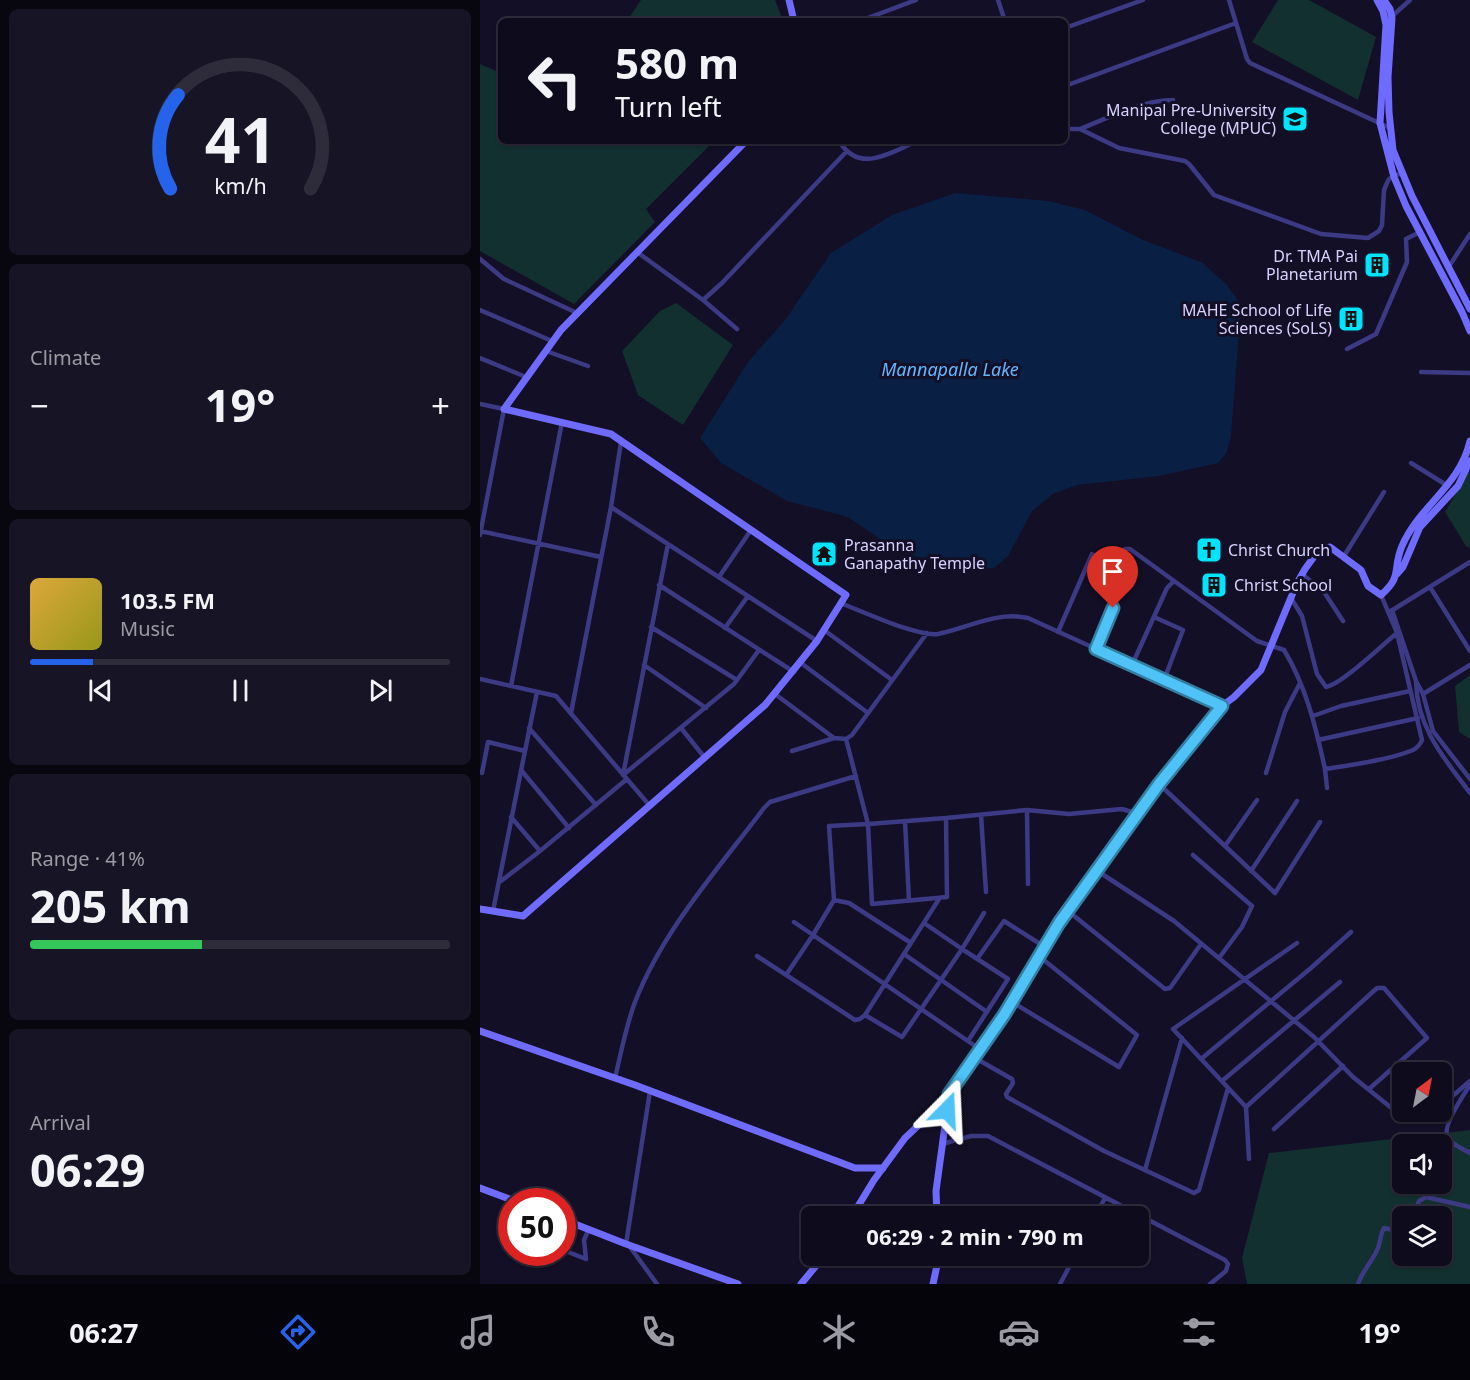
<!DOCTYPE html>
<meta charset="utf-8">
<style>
:root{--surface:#0e0b1c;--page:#171425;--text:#f1f3f6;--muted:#9b9ba3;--line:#2e2b3b;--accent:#2563eb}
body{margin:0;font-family:"Noto Sans",sans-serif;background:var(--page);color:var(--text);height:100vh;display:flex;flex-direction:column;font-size:22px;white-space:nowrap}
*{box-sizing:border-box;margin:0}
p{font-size:20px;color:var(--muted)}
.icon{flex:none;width:33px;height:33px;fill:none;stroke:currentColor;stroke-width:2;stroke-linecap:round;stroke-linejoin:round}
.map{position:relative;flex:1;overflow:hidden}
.drawer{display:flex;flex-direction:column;gap:9px;padding:9px;background:#08060f;width:480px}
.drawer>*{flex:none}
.top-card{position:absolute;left:18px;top:18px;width:570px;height:126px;border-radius:9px;box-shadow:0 2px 4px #0004,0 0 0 2px var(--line);background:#0e0b1c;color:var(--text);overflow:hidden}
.needle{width:39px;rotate:32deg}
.controls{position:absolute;left:912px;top:1062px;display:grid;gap:12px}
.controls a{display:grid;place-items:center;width:60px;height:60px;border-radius:9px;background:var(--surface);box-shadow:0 2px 4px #0004,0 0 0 2px var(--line);font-size:30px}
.speed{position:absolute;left:18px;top:1188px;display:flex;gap:12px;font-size:30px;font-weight:700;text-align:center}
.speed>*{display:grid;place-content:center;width:78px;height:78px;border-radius:50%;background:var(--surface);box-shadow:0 2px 4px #0004,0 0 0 2px var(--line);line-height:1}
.speed .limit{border:9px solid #d22;background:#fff;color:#111}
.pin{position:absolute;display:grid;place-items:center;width:51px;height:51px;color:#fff;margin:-62px -26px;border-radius:50% 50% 50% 0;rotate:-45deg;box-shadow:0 0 6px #0007}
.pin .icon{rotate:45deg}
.me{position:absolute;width:66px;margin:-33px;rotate:21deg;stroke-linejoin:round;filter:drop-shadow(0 0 4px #0008)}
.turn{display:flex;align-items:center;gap:21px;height:126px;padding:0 18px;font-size:27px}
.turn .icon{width:78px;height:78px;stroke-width:2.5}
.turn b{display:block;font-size:42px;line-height:51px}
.big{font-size:45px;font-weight:700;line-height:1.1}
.drawer .tile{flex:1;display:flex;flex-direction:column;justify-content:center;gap:9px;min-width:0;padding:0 21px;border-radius:9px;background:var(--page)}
.drawer .dial{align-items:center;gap:0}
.dial svg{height:156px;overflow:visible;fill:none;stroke:var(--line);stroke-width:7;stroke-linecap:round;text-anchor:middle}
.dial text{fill:var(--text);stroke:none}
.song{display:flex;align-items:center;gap:18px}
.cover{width:72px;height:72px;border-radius:9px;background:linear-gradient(135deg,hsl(40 70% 55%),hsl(60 70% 35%))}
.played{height:6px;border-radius:3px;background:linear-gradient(90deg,var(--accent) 15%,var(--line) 15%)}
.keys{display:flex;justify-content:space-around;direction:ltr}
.heat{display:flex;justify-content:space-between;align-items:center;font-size:33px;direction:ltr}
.charge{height:9px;border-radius:4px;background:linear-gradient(90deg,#34c759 41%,var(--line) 0)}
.trip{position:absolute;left:321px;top:1206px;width:348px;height:60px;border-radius:9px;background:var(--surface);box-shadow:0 2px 4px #0004,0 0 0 2px var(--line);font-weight:700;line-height:60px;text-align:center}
.menu{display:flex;height:96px;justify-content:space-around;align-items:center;background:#06040b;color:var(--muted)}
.menu .icon{width:42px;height:42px}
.menu .on{color:var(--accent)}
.menu b{font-size:27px;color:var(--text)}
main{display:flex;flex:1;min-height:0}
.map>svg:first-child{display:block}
.green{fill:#12302f;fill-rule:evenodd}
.water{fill:#0a1f44}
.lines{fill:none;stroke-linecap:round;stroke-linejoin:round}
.street{stroke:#3d3a85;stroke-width:4.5}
.secondary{stroke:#6f6bff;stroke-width:7}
.route-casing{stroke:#337fa1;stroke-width:15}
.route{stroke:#4fc3f7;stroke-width:10}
.labels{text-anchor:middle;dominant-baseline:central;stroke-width:6;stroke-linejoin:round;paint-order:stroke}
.poi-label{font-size:16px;fill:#d9d4ff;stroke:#130f26;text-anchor:end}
.water-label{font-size:18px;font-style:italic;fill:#62b6ff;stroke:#130f26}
</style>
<main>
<section class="drawer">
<div class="tile dial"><svg viewBox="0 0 100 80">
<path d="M14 69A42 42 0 1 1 86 69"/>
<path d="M14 69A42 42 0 0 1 18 21" stroke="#2563eb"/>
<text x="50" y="56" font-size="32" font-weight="700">41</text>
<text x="50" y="72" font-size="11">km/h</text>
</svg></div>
<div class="tile"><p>Climate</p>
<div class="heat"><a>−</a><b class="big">19°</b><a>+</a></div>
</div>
<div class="tile">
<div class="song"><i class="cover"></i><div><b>103.5 FM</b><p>Music</p></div></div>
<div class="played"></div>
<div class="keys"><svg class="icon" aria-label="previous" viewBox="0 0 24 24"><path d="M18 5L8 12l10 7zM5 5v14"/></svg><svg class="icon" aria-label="pause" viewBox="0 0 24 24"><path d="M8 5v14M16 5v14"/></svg><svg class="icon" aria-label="next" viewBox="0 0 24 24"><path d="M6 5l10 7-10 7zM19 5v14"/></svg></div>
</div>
<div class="tile"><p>Range · 41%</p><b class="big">205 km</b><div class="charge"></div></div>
<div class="tile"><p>Arrival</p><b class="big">06:29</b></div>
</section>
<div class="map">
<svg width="990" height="1284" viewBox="0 0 990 1284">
<rect width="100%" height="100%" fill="#130f26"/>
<path class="green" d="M161 0H295L303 21H147Z
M798 0H829L896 37 878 100 772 42Z
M0 64 21 73V141H234L166 209 175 222 94 304 0 251Z
M196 303 253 345 203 425 158 395 142 351 180 311Z
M990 470V548L986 546 965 512Z
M990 675V739L979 732 975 686Z
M990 1130V1284H767L762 1258 789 1153ZM922 1144H962V1184H922ZM922 1216H962V1256H922Z"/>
<path class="water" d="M475 193 569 201 605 210 661 239 723 263 747 285 761 305 751 436 746 454 738 463 679 476 597 485 573 494 552 511 528 556 514 568H480L419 552 368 517 307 501 241 463 220 438 268 362 305 320 351 253 412 215Z"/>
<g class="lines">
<path class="street" d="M518 0 525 21
M749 0 767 59 770 63 910 128
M910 18 930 0
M380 21 436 0
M585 28 663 0
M585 86 756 23
M585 129H600L639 148 705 161 709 164 734 195 841 234 888 238 899 231 902 225 904 190 907 183 909 179 921 173
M600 129C629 118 661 100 693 100
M359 141C380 175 410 152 438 141
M157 252 223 300 242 283 366 152
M0 259 24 279 97 313
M968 268 990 234
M223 300 257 329
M0 310 72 341
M867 349 896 334 927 262 926 239 940 232
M66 351 108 366
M0 358 46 377
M941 372 990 373
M0 404 24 409 0 535
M931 463 968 486
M131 507 337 641
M0 531 121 557
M864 556 904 492
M822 574 844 592 863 621
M239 577 271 530
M179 585 314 672
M950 587 990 651
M811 598 822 616 837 674 846 687C862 684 902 645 917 633
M360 603C382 611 437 637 458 634 488 628 516 611 548 618L742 706
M912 610 936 681 943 694 953 731 990 779
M911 611 990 562
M674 617 703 630 684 680
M171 627 257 680
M245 628 268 596
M344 630 412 680
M578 632 612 554
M616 649 642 587C633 569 628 565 645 549H650L777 641 804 650C826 686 836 728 845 769 871 765 909 760 933 750 937 748 940 745 942 740L917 633 901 595
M321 663 388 713
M164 665 226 708
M652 665 687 588 694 581
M0 679 76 696 170 806
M936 682C937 728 964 758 990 793
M31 686 82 422
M295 694 354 738 366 739 372 735 447 633
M943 694 990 665
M91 713 131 507 141 442
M833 716 861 706 930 691
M49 728 116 805
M201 728 225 758
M366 739 388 824 349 826 354 900 333 935 501 1050
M838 740 938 718
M312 751 354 738
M845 769 847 788
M41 770 89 828
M0 772 2 773 8 742 45 751 57 692
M786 773 805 712 820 683
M143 775 188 544
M143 775 254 684 279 650
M679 784 795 893 840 822
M547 810 548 884
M501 815 506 892
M31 817 60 851
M466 818 388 824 392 904 467 897 466 818 547 810 589 814 642 809 659 814
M425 821 429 901
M745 846 777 800
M713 855 772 906 762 927 739 958
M616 870 694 921 834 1037 873 1077 919 1114 926 1117 951 1112
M771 871 817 801
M21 881 60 851 147 779
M459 899 385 1015 422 1037 482 949 528 979 488 1041
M354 900 369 903 431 943
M13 911 45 751
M588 911 685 989 690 988 721 944
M444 923 482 949 504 913
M817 943 693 1029 766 1107 897 988H904L947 1038 889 1089
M424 954 507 1012
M277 956 375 1020 380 1019 385 1015
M497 959 524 921 565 947
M306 975 333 935 314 922
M532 1002 639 1067 657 1035 560 957
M495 1058 532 1079 533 1083 526 1094 527 1097 624 1151 714 1193 719 1190 748 1088
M721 1059 831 968 871 932
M135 1078C141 1053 146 1026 155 1002 183 930 238 869 284 808L290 802 376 776
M742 1081 860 982
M990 1085C984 1094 963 1125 967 1136 970 1144 983 1149 990 1153
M962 1105 990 1081
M766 1107 769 1159
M794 1129 863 1066
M462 1144 491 1136H508L745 1260 748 1264 746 1271 730 1284
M665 1170 702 1038
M615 1216 625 1198
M933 1216 939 1201 946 1197 990 1207
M146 1244 170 1091
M150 1247 177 1284
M88 1252 106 1259 104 1240 109 1229
M580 1284 595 1256
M878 1284C882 1271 893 1261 898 1248 901 1241 900 1234 904 1228L917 1231 922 1229"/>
<path class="secondary" d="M309 0 314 21
M897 0 903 11 906 25 900 123 914 177 926 206 982 312 990 331
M904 0 910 9 912 18 908 77 909 112 913 150 932 196 990 309
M917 574 923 567 940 527 978 486 990 461
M0 909 43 916 285 705 337 641 366 595 131 434 24 409 81 330 266 141
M0 1031 155 1085 375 1168H403
M0 1188 37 1202
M372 1216 394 1180 425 1138 459 1106 485 1073 552 971 580 923 616 870 679 784 742 706 754 697 781 670 817 583 825 569 836 554 850 547 881 570 888 586 901 595C923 576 912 570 922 546 939 506 980 486 990 441
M457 1216 456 1191 469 1096
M82 1219 146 1244 258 1284
M321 1284 344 1256
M453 1284 459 1256"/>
</g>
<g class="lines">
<g class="route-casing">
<path id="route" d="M467 1110 469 1094 524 1015 579 923 679 784 742 706 616 649 633 608"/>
</g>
<use href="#route" class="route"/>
</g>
<defs>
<g id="school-square" transform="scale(1.35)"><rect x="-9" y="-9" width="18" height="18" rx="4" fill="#00e5ff" stroke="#130f26"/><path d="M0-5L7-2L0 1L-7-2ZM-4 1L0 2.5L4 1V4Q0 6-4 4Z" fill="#111"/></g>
<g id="building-square" transform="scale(1.35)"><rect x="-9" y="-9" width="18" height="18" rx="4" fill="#00e5ff" stroke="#130f26"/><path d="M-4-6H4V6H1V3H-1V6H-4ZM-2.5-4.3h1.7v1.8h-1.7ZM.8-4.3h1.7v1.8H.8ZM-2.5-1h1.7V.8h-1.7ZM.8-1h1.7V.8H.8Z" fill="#111"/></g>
<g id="church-square" transform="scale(1.35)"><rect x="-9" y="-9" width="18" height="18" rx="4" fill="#00e5ff" stroke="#130f26"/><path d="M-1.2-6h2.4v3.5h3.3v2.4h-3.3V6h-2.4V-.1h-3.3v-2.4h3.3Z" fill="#111"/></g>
<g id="temple-square" transform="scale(1.35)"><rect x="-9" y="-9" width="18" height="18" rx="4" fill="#00e5ff" stroke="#130f26"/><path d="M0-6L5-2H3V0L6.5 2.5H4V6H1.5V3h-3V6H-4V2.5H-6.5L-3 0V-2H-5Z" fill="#111"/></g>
</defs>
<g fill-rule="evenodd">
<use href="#school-square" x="815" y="119"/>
<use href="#building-square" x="897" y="265"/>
<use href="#building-square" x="871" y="319"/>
<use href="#church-square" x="729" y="550"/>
<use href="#temple-square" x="344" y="554"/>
<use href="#building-square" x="734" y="585"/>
</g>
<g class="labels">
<g class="poi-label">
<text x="796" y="110">Manipal Pre-University<tspan x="796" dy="18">College (MPUC)</tspan></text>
<text x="878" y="256">Dr. TMA Pai<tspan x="878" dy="18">Planetarium</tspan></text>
<text x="852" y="310">MAHE School of Life<tspan x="852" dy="18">Sciences (SoLS)</tspan></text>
<text x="364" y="545" text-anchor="start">Prasanna<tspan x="364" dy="18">Ganapathy Temple</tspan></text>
<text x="748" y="550" text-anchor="start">Christ Church</text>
<text x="754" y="585" text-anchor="start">Christ School</text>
</g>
<g class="water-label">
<text x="470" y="369">Mannapalla Lake</text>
</g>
</g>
</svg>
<div class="controls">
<a><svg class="needle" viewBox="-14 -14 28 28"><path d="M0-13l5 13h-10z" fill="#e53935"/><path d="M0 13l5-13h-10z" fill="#9b9ba3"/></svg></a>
<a><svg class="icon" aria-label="sound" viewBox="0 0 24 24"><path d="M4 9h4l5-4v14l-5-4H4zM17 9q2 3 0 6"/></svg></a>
<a><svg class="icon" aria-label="layers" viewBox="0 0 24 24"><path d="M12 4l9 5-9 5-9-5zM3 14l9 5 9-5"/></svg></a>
</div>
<div class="speed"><div class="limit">50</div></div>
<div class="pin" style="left:633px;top:608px;background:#d93025"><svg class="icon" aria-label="arrive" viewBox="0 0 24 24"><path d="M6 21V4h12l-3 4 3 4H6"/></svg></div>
<svg class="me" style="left:467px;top:1110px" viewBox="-20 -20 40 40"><path d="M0-17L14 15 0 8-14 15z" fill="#4fc3f7" stroke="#fff" stroke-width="4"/></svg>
<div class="trip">06:29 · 2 min · 790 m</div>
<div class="top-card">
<div class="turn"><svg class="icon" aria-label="left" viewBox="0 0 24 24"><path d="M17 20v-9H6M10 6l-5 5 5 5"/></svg><div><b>580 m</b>Turn left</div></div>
</div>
</div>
</main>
<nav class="menu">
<b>06:27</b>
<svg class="icon on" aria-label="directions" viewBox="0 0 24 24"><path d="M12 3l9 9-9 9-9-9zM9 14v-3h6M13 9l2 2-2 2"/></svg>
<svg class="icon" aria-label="music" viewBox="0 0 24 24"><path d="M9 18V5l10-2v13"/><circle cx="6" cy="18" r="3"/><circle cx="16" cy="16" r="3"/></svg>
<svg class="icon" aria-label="phone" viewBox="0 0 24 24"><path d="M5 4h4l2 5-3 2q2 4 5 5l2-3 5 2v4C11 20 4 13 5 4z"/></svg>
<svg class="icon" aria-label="climate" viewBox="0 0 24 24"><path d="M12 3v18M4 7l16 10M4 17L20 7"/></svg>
<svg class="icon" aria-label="car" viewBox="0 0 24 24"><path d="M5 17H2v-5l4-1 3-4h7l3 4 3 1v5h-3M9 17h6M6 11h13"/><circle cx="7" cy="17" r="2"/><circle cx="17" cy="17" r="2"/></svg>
<svg class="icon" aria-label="filters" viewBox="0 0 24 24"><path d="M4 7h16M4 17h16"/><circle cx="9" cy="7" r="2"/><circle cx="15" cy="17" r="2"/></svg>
<b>19°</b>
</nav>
